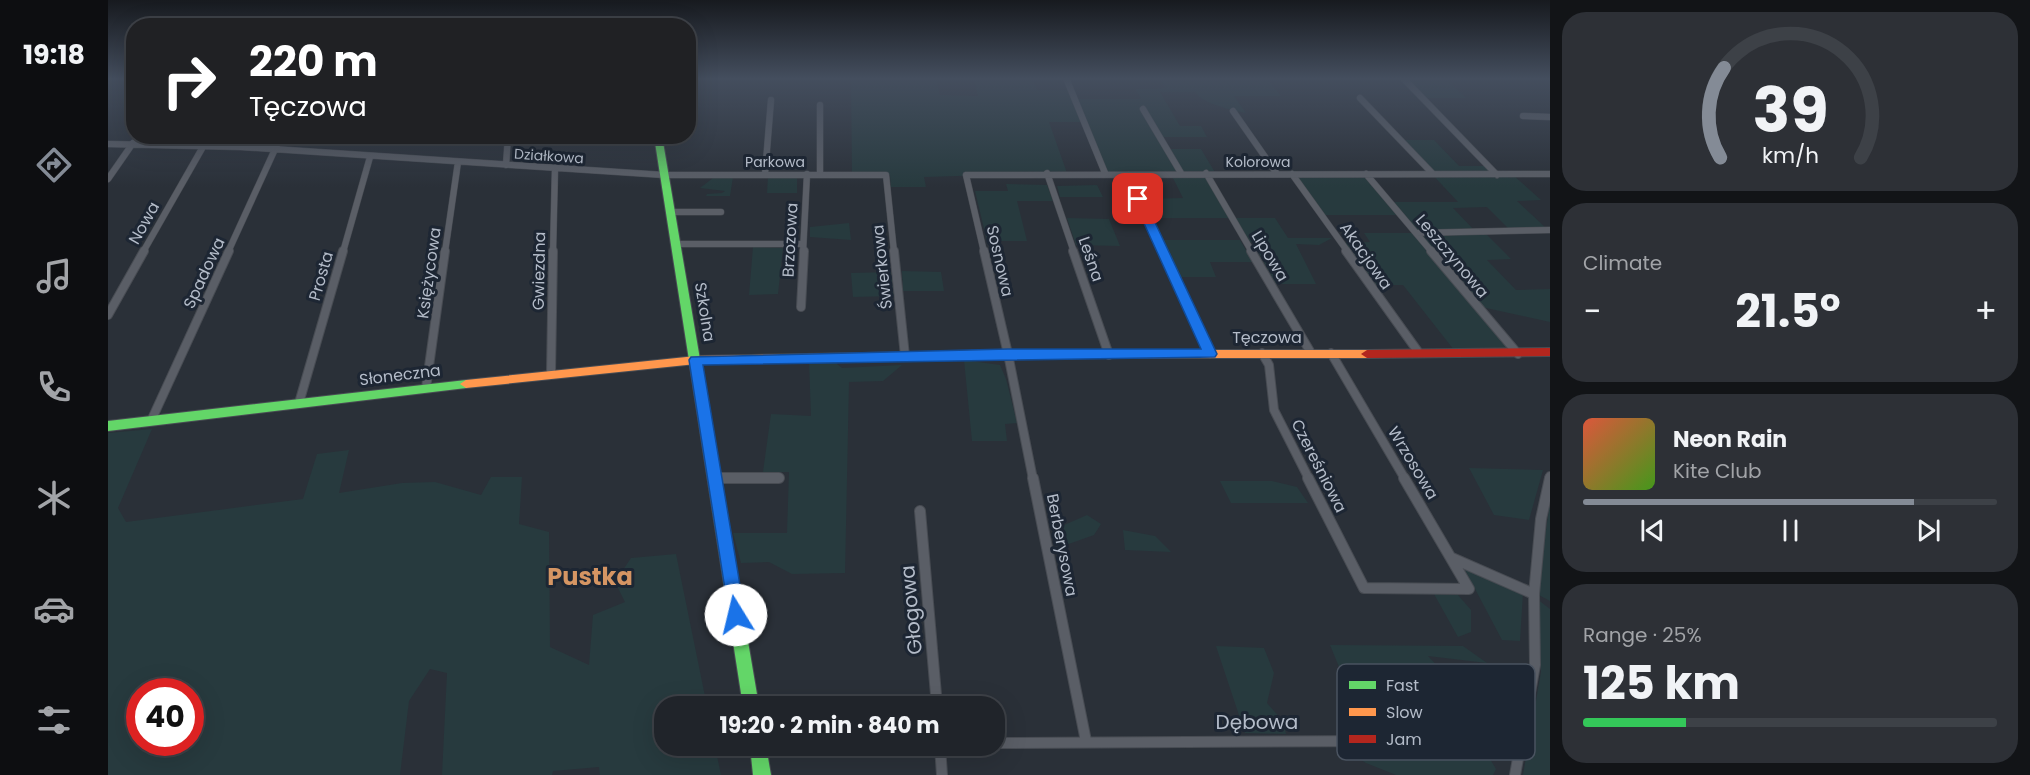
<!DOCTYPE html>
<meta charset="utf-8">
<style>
:root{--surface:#20242a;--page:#2d3036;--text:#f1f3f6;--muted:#a2a4a8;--line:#3d4147;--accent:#848b96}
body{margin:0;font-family:Poppins,sans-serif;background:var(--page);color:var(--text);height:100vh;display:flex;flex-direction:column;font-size:22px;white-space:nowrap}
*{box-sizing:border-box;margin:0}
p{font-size:20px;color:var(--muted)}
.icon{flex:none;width:33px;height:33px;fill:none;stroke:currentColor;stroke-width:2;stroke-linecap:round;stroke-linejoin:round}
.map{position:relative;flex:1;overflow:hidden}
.side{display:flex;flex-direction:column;gap:12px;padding:12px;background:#121417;width:480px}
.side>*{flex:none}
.guide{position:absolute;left:18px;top:18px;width:570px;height:126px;border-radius:24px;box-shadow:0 6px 24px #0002,0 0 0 2px var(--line);background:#202124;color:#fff;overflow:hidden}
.speed{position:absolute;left:18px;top:678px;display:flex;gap:12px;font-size:30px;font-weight:700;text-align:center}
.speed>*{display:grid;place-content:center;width:78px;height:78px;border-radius:50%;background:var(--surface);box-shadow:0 6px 24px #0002,0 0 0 2px var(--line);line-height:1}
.speed .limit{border:9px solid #d22;background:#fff;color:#111}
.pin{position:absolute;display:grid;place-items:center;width:51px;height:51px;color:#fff;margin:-26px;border-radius:12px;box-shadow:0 3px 9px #0006}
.me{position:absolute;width:66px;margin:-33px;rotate:351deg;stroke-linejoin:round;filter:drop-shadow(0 0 4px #0008)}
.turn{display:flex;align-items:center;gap:21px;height:126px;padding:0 24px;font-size:27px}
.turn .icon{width:78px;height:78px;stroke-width:2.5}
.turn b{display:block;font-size:42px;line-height:51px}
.big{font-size:45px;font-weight:700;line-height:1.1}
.side .tile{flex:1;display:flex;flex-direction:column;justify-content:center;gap:9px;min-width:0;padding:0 21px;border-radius:24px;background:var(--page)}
.side .dial{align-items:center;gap:0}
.dial svg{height:156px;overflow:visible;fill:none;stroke:var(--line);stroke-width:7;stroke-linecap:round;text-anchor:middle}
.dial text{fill:var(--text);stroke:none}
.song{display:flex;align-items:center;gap:18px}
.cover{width:72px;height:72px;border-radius:9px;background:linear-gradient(135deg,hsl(10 70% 55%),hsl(100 70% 35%))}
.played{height:6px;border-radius:3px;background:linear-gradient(90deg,var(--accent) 80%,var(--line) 80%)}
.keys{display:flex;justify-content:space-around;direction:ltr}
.heat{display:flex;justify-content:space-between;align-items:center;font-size:33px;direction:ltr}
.charge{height:9px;border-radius:4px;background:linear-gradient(90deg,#34c759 25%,var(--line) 0)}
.trip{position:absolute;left:546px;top:696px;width:351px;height:60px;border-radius:24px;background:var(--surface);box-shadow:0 6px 24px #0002,0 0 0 2px var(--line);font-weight:700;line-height:60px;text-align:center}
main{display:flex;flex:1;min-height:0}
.tabs{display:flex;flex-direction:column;width:108px;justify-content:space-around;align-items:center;background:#0d0e11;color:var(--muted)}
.tabs .icon{width:42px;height:42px}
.tabs .current{color:var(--accent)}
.tabs b{font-size:27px;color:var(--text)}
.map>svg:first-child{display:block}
.green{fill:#273a3e;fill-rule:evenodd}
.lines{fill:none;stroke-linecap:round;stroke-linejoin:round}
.street-far2-casing{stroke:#484c53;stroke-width:7}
.street-far1-casing{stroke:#484c53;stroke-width:10}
.street-casing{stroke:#484c53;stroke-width:12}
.fast-casing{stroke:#484c53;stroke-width:2}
.slow-casing{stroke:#484c53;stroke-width:2}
.jam-casing{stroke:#484c53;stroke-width:2}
.street-far2{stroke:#5a5e66;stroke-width:6}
.street-far1{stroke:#5a5e66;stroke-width:8}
.street{stroke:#5a5e66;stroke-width:10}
.fast{fill:#63d668;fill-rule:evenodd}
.slow{fill:#ff974d;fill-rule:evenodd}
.jam{fill:#b3261e;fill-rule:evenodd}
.route{fill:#1a73e8;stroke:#114b97;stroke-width:1.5}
.labels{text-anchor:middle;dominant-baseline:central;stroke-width:6;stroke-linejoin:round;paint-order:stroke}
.far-street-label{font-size:14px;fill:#b4bcc9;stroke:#1d2633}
.street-label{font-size:16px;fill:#b4bcc9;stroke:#1d2633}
.near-street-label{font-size:20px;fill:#b4bcc9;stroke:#1d2633}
.near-quarter-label{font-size:24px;font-weight:bold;fill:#d59563;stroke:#1d2633}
.key{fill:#1d2633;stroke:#4a5360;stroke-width:1.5}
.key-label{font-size:16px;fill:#b4bcc9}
</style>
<main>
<nav class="tabs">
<b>19:18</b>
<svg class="icon current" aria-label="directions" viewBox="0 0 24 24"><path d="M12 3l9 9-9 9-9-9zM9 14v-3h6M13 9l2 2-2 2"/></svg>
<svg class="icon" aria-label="music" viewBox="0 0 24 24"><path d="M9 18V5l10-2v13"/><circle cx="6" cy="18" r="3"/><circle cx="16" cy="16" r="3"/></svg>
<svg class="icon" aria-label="phone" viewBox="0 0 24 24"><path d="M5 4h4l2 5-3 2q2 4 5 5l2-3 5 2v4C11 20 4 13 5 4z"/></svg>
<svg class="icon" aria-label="climate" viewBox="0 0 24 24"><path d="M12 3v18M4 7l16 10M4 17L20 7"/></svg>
<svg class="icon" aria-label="car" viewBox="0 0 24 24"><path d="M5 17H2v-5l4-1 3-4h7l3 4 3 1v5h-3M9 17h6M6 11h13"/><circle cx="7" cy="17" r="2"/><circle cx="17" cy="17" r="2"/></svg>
<svg class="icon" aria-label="filters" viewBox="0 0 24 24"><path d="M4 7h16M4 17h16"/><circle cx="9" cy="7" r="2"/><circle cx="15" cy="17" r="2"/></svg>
</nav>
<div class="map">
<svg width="1442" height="775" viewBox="0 0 1442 775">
<rect width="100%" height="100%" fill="#2a3038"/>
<path class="green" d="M766 78H828L832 95 870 96 866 78H924L929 90H963L967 99H1033L1028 89 1058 88 1051 79 1158 78 1173 96H1126L1138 113C1124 110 1095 104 1087 92H1052L1072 126H1093L1099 137H1052L1059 149H1093L1108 174 1098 173 1123 218H1043L1034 199 1075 198 1063 174 997 173 976 122H941L959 173 816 177 818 187H783L782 175 744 174 743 81Z
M1295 78H1337L1358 98H1314Z
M1292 140H1326L1351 166H1380L1389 175H1405L1433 200 1409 201 1438 228 1401 229 1379 207 1345 208 1369 233H1377L1403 259 1379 260 1408 290 1442 289V322L1369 306 1406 351 1346 350 1295 285H1262L1232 243 1262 242 1256 233H1307L1293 215H1213L1184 174H1258L1282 202H1350Z
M625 177 622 196H598L599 194 614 193 617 191 592 188 605 178Z
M660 177H689V193H659Z
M898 184 939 185 945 201H909L919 241H879L867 191H900Z
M989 185 995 197H952L949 186Z
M959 218 1001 219 1012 246 968 245Z
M1127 218H1167L1180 238H1224L1211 245 1188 244 1208 284H1168L1149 250 1162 246 1142 242Z
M741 223 743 240 702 237V227Z
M1053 240H1132L1145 262H1102L1108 277H1072Z
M645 247 675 248 670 294 641 295Z
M794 271 833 272 836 291H795Z
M783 272 786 296 745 297 743 273Z
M724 360 734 368 794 365 775 381 741 382 737 573 684 574 661 562 633 563 625 533H679L681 472H655L663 414 703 416 701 361Z
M856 360 892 365 898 379 909 423 897 424 899 441H864Z
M44 429 10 508 18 522 195 499 209 454 241 450 231 493 294 483 327 482 373 495 383 477H414L411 524 441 532 442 647 481 665 485 615 517 602 507 582 523 558 568 554 599 706H556V746H607L613 775H492L491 767 445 771 444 775H334L339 673 322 669 301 701 292 775H0V433ZM32 692H82V742H32Z
M1361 468 1435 470 1421 520 1386 515Z
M1112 481H1164L1189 487 1200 503H1123Z
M1442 502V601L1429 594Z
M979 515 993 524 986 535 955 546 947 529Z
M1015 530 1047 536 1063 552 1017 550Z
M1356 568 1415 593 1412 641 1394 640Z
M1326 594 1350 595 1363 610V632L1350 637Z
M1429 599 1442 609V775H1415L1433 672Z
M1222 645 1355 646 1379 663 1320 656 1337 674 1317 679 1264 674 1273 691 1330 695 1348 689 1369 724 1380 735 1257 730Z
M1108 646 1156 648 1166 673 1159 703 1175 721 1178 734 1137 733Z
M1236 749H1376L1388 769 1385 775H1288L1258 763Z"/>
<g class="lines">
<g class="street-far2-casing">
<path id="street-far2" d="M958 78 997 173
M1295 78 1389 175
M1252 98 1325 174
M712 105V174
M1035 109 1073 173
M1125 111 1169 174
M1415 116 1442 117
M0 144 133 147 556 175H778L786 252
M398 165 400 136
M939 173 966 252
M1098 173 1144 252
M657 174 663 100
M1184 174 1240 252
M1258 174 1324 252
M1020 175 1055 252
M0 179 25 143
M563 212H613
M1308 233 1442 230
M569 244H695
M35 252 96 145
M120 252 173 136
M235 252 262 157
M337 252 350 162
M445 252 447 168
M695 252 699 174
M876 252 858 175 1442 174"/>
</g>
<g class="street-far1-casing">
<path id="street-far1" d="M786 251 797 356
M876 251 900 354 925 479
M965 251 1001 355
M1055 251 1102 354
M1143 251 1203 353
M1238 251 1311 353
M1323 251 1410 354
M693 307 696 251
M0 315 36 251
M1154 353 1161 365 1166 410 1201 479
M1223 353 1297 479
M443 374 445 251
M318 388 337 251
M191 403 235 251
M43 421 121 251
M605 478H671
M1441 479 1442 476"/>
</g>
<g class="street-casing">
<path id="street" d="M605 478H671
M925 478 978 741
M1200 478 1256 588 1361 589 1296 478
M812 511 829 706
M1344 558 1426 594
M886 743 1273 741 1412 743
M832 746 834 775
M1407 775 1427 665 1426 594 1433 519 1442 478"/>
</g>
<g class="fast-casing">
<path id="fast" d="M546 136H554L651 706H635Z
M358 380 364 384 358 388 0 431V421Z
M642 746H658L663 775H645Z"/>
</g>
<g class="slow-casing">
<path id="slow" d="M978 350H1259L1265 354 1259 358H978L972 354Z
M754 353 760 357 754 361 588 364 358 388 352 384 358 380 588 356Z"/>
</g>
<g class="jam-casing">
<path id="jam" d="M1442 348V356L1259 358 1253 354 1259 350Z
M978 350 984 354 978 358 754 361 748 357 754 353Z"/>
</g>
<use href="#street-far2" class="street-far2"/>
<use href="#street-far1" class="street-far1"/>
<use href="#street" class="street"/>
<use href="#fast" class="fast"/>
<use href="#slow" class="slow"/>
<use href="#jam" class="jam"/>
</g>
<linearGradient id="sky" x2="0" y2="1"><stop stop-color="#171a1f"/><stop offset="0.42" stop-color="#444e5e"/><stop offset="1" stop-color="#444e5e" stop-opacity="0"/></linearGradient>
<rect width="1442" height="187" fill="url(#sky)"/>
<path class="route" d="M1030 196 1036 199 1109 354 1107 357 595 365 637 615 634 621 628 623 622 621 581 360 583 357 900 349H1093L1025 199Z"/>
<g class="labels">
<g class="far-street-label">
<text transform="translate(441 156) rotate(4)">Działkowa</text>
<text x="667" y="162">Parkowa</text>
<text x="1150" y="162">Kolorowa</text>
</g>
<g class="street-label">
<text transform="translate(36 223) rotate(-61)">Nowa</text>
<text transform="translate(682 240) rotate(-87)">Brzozowa</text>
<text transform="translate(1162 256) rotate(59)">Lipowa</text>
<text transform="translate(1258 256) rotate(55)">Akacjowa</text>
<text transform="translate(1344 256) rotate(50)">Leszczynowa</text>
<text transform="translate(983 259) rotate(71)">Leśna</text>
<text transform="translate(892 261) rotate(77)">Sosnowa</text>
<text transform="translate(774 267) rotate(-96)">Świerkowa</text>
<text transform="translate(431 271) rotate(-89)">Gwiezdna</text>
<text transform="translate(96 273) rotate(-65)">Spadowa</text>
<text transform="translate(321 273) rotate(-82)">Księżycowa</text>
<text transform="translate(213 276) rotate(-74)">Prosta</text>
<text transform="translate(597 312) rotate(81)">Szkolna</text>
<text x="1159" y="337">Tęczowa</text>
<text transform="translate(292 375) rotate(-7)">Słoneczna</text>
<text transform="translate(1305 463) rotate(59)">Wrzosowa</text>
<text transform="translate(1211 466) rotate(63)">Czereśniowa</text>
<text transform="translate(954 545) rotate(79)">Berberysowa</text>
</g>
<g class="near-street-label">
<text transform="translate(803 610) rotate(-95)">Głogowa</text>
<text x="1149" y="722">Dębowa</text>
</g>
<g class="near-quarter-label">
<text x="482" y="576">Pustka</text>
</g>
</g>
<rect x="1229" y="664" width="198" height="96" rx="9" class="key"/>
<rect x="1241" y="681" width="27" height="8" fill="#63d668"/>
<rect x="1241" y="708" width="27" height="8" fill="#ff974d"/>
<rect x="1241" y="735" width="27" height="8" fill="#b3261e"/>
<g class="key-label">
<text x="1278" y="691">Fast</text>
<text x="1278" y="718">Slow</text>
<text x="1278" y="745">Jam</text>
</g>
</svg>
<div class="speed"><div class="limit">40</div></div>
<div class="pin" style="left:1030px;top:199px;background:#d93025"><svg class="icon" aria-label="arrive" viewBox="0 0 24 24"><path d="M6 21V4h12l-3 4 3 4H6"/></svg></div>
<svg class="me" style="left:628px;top:615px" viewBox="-20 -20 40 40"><circle r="19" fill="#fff"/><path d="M0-13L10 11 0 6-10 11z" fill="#1a73e8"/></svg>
<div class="trip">19:20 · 2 min · 840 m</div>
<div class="guide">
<div class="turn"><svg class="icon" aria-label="right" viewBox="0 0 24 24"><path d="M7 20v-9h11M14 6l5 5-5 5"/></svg><div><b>220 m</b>Tęczowa</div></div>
</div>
</div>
<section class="side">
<div class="tile dial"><svg viewBox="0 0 100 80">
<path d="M14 69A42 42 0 1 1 86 69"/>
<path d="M14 69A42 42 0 0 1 16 23" stroke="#848b96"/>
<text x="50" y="56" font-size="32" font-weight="700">39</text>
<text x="50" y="72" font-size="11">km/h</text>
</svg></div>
<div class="tile"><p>Climate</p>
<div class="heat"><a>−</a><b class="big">21.5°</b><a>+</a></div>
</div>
<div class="tile">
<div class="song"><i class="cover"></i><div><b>Neon Rain</b><p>Kite Club</p></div></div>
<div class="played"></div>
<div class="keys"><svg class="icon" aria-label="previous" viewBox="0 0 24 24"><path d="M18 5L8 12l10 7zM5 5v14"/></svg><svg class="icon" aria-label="pause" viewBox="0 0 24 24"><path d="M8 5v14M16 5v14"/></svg><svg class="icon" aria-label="next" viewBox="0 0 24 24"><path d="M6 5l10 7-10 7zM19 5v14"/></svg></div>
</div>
<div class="tile"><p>Range · 25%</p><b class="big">125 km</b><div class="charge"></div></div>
</section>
</main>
